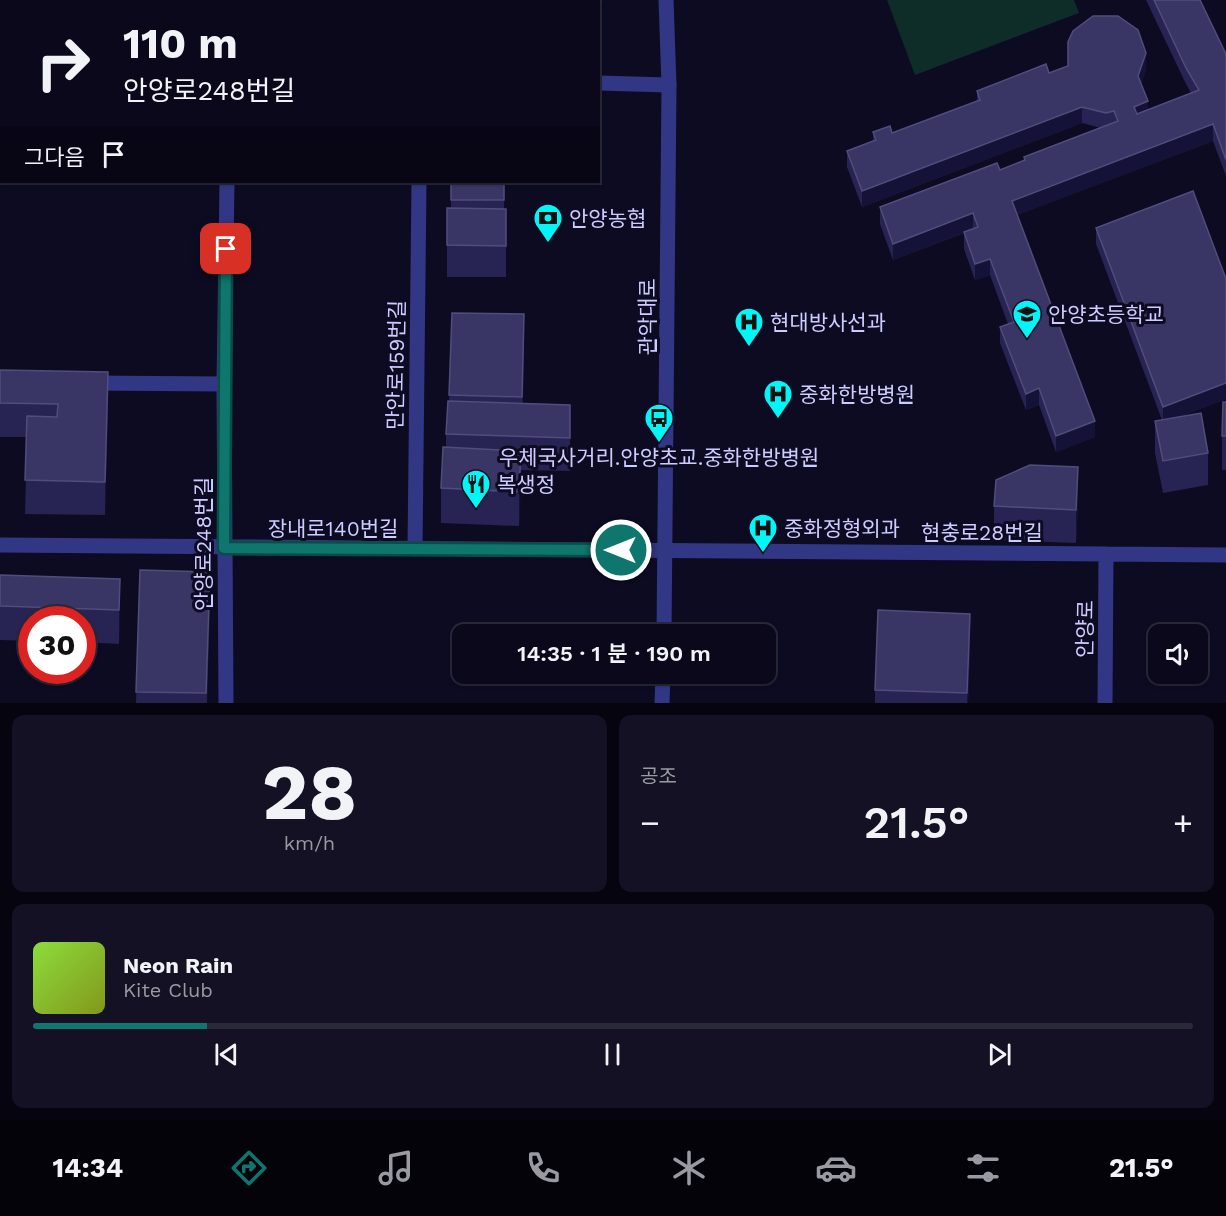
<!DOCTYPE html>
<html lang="ko">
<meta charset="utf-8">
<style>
:root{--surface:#0a081a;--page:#131123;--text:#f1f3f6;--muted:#999aa2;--line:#2a2939;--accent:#0f766e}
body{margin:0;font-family:"Work Sans","Noto Sans KR",sans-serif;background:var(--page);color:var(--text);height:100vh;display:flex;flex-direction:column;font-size:22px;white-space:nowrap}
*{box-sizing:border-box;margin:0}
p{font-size:20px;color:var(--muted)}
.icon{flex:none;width:33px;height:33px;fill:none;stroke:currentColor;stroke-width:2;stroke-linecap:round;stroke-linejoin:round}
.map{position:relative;height:703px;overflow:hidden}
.panel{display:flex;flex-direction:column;gap:12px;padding:12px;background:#06040e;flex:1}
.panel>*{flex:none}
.banner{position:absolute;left:0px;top:0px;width:600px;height:183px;box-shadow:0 2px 4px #0004,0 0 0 2px var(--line);background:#0a081a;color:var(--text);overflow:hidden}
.fabs{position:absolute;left:1148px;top:624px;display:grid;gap:12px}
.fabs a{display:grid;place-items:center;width:60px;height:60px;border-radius:12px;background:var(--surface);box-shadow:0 2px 4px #0004,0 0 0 2px var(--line);font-size:30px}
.speed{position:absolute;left:18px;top:606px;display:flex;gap:12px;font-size:30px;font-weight:700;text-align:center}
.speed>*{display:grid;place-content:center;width:78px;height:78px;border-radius:50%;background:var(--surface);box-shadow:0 2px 4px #0004,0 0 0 2px var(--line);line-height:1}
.speed .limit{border:9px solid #d22;background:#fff;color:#111}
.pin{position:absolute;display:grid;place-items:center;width:51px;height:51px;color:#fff;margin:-26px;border-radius:12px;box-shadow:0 3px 9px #0006}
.me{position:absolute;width:66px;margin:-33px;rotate:270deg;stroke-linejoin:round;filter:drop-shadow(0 0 4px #0008)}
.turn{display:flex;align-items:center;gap:21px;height:126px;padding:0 24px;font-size:27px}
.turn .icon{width:78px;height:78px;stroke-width:2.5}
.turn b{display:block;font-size:42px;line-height:51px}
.then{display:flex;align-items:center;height:57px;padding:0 24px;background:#0003;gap:12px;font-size:22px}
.big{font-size:45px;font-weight:600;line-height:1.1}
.panel .card{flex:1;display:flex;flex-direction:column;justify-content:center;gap:9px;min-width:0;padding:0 21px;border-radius:12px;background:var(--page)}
.panel .dial{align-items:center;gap:0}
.dial b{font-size:78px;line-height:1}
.song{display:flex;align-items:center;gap:18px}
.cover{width:72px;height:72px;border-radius:9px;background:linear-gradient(135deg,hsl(90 70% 55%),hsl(70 70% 35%))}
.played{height:6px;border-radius:3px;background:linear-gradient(90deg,var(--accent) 15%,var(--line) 15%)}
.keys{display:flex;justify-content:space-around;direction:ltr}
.heat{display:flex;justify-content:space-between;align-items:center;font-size:33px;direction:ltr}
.panel .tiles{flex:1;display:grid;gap:12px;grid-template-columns:1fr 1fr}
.card:last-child{grid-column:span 2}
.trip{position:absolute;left:452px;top:624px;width:324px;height:60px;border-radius:12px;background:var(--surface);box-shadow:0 2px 4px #0004,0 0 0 2px var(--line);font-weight:600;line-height:60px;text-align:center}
.dock{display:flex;height:96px;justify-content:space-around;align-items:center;background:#04030a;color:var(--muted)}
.dock .icon{width:42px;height:42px}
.dock .active{color:var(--accent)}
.dock b{font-size:27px;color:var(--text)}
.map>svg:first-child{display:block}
.green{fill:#0e2c28}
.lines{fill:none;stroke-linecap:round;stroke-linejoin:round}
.minor{stroke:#323785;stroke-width:15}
.tertiary{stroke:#323785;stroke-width:15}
.wall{fill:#272352}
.shaded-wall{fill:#151237}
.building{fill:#393565;stroke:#504d7d;stroke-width:1.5}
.route-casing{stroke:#0a4d48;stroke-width:15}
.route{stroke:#0f766e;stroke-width:10}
.labels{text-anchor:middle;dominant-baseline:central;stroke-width:6;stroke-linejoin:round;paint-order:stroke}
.poi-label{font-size:21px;fill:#cdccff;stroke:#0d0b22;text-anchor:start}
.street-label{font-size:21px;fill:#cdccff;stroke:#0d0b22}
</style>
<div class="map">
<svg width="1226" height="703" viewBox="0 0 1226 703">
<rect width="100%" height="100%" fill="#0d0b22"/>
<path class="green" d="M887 0H1074L1079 13 915 75Z"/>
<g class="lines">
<path class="minor" d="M419 0V2
M230 2V0
M0 75H2
M598 83 669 85
M89 383 224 384
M0 545 1226 555
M415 549 419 182
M226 703 224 384 227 182
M1105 703 1106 554"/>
<path class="tertiary" d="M664 634 669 85 666 0
M662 703 663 674"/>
</g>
<path class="wall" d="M533 0H596V2H533Z
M1146 0H1200L1226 55V176L1213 141 1017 215 1095 437 1056 452 1039 405 1026 410 1000 343V327L1008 324 990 275 975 280 964 249V233L893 260 880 224V207L1000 170 1024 161V157L1101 128 1082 123 862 207 847 167V151L873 141V132L892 133 977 101V91L1049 73 1146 70 1141 84 1148 110 1191 93 1186 84Z
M451 182H504V209H506V277H447V208H451Z
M1096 228 1226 399 1179 417 1208 453V485L1163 493 1155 453V421L1162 420 1096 244Z
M452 313 524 346 523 403 570 439V471L521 470 519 526 441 523V488L446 447V434L449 401Z
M0 370 108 405 105 515 25 514 27 437H0Z
M1226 402V470H1222V436Z
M1078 501 1076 543 994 540V506Z
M140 570 210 603 207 703H136Z
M0 575 120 579 119 644 82 642V620H32V641L0 640Z
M970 645 968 703H875V690Z"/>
<path class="shaded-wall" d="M1146 53V70L1138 92V76Z
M1148 101V118L1134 123V107Z
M1082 107V123L862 207V191Z
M1213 124V141L1012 217V201Z
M973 213V229L893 260V244Z
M990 259V275L975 280V264Z
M524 314V346L522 428V397Z
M108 372V405L105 515V482Z
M1226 383V399L1163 423V407Z
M1039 388V405L1026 410V394Z
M1095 421V437L1056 452V436Z
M521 451V485L519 526V492Z
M1078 467V501L1076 543V510Z
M210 572V603L206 703Z
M120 579V613L119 644V610Z
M970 614V645L968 703H967Z"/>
<path class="building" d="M2 0H65V2H2Z
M533 0H563V2H533Z
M1154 0H1200L1224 50 1226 55V160L1213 124 1012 201 1095 421 1056 436 1039 388 1026 394 1000 327 1014 322 990 259 975 264 964 232 978 227 973 213 893 244 880 207 997 163 1000 170 1025 160 1024 157 1118 121 1114 111 1106 113 1082 107 862 191 847 151 876 140 873 132 890 126 892 133 980 100 977 91 1046 64 1049 73 1068 66V42L1073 31 1093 16H1118L1138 30 1146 53 1138 76 1148 101 1134 107 1137 114 1199 90 1186 68Z
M451 182H504V200H451Z
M1193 191 1226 279V383L1163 407 1096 228Z
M447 208 506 209V246L447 245Z
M452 313 524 314 522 397 449 395Z
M0 370 108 372 105 482 25 480 27 416 57 417 58 404 0 403Z
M448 401 570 405V438L446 434Z
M1223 402H1226V436H1222Z
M1201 413 1208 453 1163 461 1155 421Z
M443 447 521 451 519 492 441 488Z
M1030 465 1078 467 1076 510 994 506 996 480Z
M140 570 210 572 206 693 136 692Z
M0 575 120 579 119 610 0 606Z
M878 610 970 614 967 693 875 690Z"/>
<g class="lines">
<g class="route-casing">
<path id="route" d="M226 249 224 548 621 550"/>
</g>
<use href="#route" class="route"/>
</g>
<defs>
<g id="bank-pin" transform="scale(1.5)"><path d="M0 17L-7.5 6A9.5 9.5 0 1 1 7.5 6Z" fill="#00f6f7" stroke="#0d0b22"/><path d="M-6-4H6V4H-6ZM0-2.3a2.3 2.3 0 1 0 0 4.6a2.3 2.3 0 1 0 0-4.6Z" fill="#111"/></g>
<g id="school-pin" transform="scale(1.5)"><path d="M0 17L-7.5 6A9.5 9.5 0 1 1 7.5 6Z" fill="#00f6f7" stroke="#0d0b22"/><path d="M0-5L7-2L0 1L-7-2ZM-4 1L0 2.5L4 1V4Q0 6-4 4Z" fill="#111"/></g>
<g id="hospital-pin" transform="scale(1.5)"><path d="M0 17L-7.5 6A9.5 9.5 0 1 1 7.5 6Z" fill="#00f6f7" stroke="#0d0b22"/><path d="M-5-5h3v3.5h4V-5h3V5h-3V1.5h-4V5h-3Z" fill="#111"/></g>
<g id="bus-pin" transform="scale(1.5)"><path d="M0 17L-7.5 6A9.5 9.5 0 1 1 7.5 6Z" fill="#00f6f7" stroke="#0d0b22"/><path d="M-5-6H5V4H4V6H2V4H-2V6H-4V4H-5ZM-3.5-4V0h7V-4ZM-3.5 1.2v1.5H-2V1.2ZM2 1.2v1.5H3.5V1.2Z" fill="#111"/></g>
<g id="restaurant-pin" transform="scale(1.5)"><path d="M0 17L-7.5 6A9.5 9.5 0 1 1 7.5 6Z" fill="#00f6f7" stroke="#0d0b22"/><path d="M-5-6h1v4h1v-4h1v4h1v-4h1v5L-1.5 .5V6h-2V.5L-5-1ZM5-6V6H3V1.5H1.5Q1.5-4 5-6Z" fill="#111"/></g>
</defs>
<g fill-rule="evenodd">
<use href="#bank-pin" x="548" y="218"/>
<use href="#school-pin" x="1027" y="314"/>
<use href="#hospital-pin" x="749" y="322"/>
<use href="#hospital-pin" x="778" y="394"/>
<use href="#bus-pin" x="659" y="418"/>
<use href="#restaurant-pin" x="476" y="484"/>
<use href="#hospital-pin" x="763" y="528"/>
</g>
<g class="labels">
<g class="poi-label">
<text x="569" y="218">안양농협</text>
<text x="1048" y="314">안양초등학교</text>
<text x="770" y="322">현대방사선과</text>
<text x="799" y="394">중화한방병원</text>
<text x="659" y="457" text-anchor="middle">우체국사거리.안양초교.중화한방병원</text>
<text x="497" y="484">복생정</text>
<text x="784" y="528">중화정형외과</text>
</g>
<g class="street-label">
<text transform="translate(647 317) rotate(-90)">관악대로</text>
<text transform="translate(396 365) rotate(-89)">만안로159번길</text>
<text x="333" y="528">장내로140번길</text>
<text x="982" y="532">현충로28번길</text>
<text transform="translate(203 544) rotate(-90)">안양로248번길</text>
<text transform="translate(1085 629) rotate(-89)">안양로</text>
</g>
</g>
</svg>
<div class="fabs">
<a><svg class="icon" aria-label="sound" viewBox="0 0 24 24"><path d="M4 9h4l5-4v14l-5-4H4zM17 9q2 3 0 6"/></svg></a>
</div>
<div class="speed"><div class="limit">30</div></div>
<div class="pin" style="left:226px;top:249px;background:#d93025"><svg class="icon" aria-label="arrive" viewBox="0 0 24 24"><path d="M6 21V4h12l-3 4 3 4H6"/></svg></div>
<svg class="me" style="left:621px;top:550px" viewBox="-20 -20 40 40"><circle r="17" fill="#0f766e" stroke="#fff" stroke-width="3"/><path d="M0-11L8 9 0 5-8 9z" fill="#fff"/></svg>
<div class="trip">14:35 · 1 분 · 190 m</div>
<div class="banner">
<div class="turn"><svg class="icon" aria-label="right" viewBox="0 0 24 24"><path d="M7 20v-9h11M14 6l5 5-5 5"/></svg><div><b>110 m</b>안양로248번길</div></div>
<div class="then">그다음<svg class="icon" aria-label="arrive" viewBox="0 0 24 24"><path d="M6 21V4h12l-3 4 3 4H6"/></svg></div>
</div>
</div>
<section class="panel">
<div class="tiles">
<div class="card dial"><b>28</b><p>km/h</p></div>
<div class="card"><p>공조</p>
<div class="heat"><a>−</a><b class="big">21.5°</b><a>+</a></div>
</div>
<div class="card">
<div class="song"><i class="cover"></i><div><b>Neon Rain</b><p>Kite Club</p></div></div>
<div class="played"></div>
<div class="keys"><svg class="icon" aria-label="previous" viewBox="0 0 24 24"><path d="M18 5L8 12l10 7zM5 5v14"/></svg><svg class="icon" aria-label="pause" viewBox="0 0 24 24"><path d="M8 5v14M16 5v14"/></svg><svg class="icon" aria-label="next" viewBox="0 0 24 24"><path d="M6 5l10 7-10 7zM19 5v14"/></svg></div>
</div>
</div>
</section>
<nav class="dock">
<b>14:34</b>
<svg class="icon active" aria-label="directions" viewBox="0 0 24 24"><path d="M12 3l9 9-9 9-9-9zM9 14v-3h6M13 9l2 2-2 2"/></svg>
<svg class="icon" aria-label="music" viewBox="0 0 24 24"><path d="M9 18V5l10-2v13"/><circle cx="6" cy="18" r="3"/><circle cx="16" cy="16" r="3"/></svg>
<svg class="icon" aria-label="phone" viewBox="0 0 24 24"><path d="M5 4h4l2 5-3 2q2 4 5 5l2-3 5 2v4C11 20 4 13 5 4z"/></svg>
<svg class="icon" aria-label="climate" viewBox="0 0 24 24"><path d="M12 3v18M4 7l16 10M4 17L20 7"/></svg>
<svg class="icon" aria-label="car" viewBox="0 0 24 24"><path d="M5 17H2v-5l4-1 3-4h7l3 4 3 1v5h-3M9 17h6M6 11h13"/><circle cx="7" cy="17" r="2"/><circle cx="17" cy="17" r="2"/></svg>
<svg class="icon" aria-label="filters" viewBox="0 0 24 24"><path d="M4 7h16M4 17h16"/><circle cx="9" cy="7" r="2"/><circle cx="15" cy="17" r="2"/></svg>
<b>21.5°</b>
</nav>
